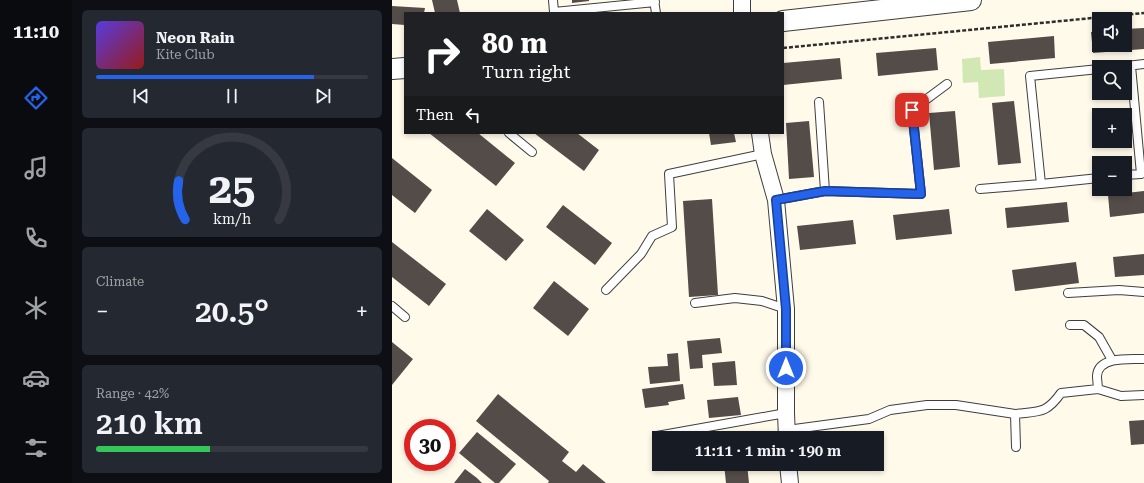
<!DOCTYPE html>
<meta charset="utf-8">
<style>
:root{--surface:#171b24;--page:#242831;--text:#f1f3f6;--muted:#9ea1a6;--line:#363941;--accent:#2563eb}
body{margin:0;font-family:"Roboto Serif",serif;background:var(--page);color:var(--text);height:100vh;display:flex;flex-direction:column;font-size:15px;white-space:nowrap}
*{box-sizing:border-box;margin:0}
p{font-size:13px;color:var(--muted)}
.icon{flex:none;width:22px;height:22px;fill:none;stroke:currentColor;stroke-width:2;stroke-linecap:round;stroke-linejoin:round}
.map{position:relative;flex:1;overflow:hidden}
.panel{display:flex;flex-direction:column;gap:10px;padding:10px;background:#0d0f14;width:320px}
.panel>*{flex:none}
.hud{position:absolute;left:12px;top:12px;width:380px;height:122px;border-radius:0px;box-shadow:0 2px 6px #0003;background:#202124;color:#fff;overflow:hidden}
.controls{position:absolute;left:700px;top:12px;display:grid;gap:8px}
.controls a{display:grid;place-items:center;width:40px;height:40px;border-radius:0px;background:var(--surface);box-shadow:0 2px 6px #0003;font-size:20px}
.speed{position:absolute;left:12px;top:419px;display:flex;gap:8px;font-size:20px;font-weight:700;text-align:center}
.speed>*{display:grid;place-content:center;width:52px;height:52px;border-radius:50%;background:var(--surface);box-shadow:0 2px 6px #0003;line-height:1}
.speed .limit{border:6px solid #d22;background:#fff;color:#111}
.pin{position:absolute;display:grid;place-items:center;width:34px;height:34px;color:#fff;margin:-17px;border-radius:8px;box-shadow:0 2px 6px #0006}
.me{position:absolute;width:44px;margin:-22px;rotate:0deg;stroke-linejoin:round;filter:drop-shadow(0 0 3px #0008)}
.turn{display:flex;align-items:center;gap:14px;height:84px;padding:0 12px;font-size:18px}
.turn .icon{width:52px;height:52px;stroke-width:2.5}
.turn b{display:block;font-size:28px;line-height:34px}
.then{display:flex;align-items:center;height:38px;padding:0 12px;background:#0003;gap:8px;font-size:15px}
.big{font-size:30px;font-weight:600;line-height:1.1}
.panel .tile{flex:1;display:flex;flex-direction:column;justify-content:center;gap:6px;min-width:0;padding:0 14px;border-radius:6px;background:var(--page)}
.panel .dial{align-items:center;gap:0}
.dial svg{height:104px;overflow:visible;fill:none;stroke:var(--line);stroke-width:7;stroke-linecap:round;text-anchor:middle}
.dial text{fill:var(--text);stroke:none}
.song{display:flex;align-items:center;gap:12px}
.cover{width:48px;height:48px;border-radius:6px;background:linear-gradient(135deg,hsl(250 70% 55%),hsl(0 70% 35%))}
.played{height:4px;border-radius:2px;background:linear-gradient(90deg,var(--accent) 80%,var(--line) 80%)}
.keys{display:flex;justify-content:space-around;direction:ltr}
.heat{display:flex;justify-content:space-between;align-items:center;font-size:22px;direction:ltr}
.charge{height:6px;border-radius:3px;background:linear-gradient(90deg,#34c759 42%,var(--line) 0)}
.trip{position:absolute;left:260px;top:431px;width:232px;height:40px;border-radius:0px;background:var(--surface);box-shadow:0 2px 6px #0003;font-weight:600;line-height:40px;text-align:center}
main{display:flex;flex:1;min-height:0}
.menu{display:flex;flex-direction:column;width:72px;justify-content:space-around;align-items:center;background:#090b0e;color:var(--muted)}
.menu .icon{width:28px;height:28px}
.menu .selected{color:var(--accent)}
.menu b{font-size:18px;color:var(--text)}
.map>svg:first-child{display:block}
.green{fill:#d2e8b4}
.building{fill:#544c48}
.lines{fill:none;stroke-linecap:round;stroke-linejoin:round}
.service-casing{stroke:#3e3e3e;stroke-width:10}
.minor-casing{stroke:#3e3e3e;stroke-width:18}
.tertiary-casing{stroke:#3e3e3e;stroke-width:22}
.path{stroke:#2d2d2d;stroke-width:2.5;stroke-dasharray:4 2;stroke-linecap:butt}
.service{stroke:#fff;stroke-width:8}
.minor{stroke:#fff;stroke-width:16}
.tertiary{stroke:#fff;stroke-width:20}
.route-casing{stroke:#184099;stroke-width:10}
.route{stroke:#2563eb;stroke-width:7}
</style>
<main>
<nav class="menu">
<b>11:10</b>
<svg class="icon selected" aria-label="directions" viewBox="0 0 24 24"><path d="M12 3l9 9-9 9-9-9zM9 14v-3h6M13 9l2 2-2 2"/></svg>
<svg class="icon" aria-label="music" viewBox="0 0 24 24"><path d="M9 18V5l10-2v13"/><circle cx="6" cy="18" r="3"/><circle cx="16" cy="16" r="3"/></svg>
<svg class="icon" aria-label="phone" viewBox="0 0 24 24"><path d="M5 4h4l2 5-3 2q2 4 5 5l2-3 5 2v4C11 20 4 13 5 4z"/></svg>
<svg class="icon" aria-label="climate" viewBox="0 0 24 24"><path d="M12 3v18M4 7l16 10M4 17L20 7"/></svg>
<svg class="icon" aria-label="car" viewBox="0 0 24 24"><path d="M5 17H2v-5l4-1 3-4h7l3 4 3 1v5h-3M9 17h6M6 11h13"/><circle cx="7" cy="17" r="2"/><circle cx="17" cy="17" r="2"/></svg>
<svg class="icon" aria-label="filters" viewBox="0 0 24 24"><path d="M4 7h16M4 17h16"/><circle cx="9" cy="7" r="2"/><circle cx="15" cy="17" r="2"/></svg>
</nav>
<section class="panel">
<div class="tile">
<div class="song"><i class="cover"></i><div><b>Neon Rain</b><p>Kite Club</p></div></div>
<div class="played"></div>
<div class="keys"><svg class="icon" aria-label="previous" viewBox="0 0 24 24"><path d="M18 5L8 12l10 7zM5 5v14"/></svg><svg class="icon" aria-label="pause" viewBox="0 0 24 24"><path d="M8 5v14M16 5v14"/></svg><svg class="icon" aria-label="next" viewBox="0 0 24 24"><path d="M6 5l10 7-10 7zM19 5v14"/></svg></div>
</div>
<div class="tile dial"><svg viewBox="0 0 100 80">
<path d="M14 69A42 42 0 1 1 86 69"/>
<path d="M14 69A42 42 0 0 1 9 39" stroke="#2563eb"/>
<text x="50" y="56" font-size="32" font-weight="700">25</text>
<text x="50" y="72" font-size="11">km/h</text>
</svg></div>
<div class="tile"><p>Climate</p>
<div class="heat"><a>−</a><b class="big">20.5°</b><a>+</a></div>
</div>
<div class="tile"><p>Range · 42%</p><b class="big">210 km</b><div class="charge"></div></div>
</section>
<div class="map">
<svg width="752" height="483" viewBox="0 0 752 483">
<rect width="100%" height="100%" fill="#fffaea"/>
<path class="green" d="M588 57 589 70 612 69 613 96 587 98 586 82 571 83 570 59Z"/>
<path class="building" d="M40 0H65L68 13H43Z
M180 0H197V1L180 3Z
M0 6 33 8 32 13H13V25L0 24Z
M752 28V49L701 53 699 32H707V45H733V29Z
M662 36 663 58 598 64 596 42Z
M544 48 546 70 486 76 484 53Z
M448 58 450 79 391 85V63Z
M622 101 629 163 606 165 600 103Z
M563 111 568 167 542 170 537 113Z
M417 121 422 177 397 179 394 123Z
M37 133H86L123 163 104 186Z
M142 133H185L207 150 192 171Z
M317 133H342L344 142 319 145Z
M0 158 40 190 23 213 0 195Z
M752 191V213L718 217 716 195Z
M320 199 326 295 297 297 291 201Z
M675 202 677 222 615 228 613 208Z
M171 205 220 243 203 265 154 227Z
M95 209 132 240 114 261 77 231Z
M557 209 560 234 504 240 501 215Z
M461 220 464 244 408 250 405 226Z
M0 242 54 284 37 306 0 277Z
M752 254V275L723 277 721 257Z
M684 262 687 283 623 291 620 270Z
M162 281 197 309 176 336 141 308Z
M328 338 330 353 310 355 311 368 298 369 295 341Z
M0 342 21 359 0 385Z
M286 353 288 381 258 384 256 367 276 366 275 354Z
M343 361 345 385 322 386 320 363Z
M291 384 293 399 276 402 277 405 253 408 250 389Z
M106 394 177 452 170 461 184 472 191 464 214 483H156L157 481 84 421Z
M346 397 349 415 317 418 315 400Z
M752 420V444L739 445 737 421Z
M85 432 124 464 107 483H103L67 453Z
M332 464H355L357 483H334Z
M73 469 85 478 90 483H62Z"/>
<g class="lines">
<g class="service-casing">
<path id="service" d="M161 0 162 12 263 2
M262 0 264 13
M726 67 752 64
M427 102 433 191
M117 133 140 152
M733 175 749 174 739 66
M649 184 707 178
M588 189 649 184 638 76 707 69
M384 200 433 191 529 194 520 110 555 84
M214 290 249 254 260 236 280 227 277 174 371 154
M676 293 727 290 752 292
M303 303 343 298 370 301 394 309
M0 306 13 317
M678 325H692L707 337 720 360
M752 359C738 359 706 356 705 376 705 381 706 385 706 389L729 396 752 395
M395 430 477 419 498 410 535 405H564L623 414
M265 436 394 413
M624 447 623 414C648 411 654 414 669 393L706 389"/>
</g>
<g class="minor-casing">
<path id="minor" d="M350 13V0
M368 133 371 154 384 200 394 309V413L395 438
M396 464 398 483"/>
</g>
<g class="tertiary-casing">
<path id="tertiary" d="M391 21 579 0
M0 69 13 68"/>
</g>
<path class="path" d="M391 48 752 13"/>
<use href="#service" class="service"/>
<use href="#minor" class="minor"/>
<use href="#tertiary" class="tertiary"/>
</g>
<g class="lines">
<g class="route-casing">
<path id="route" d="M394 368V309L384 200 433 191 529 194 520 110"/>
</g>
<use href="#route" class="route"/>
</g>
</svg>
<div class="controls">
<a><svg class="icon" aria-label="sound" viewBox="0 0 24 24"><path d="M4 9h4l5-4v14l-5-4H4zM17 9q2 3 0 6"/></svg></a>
<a><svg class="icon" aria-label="search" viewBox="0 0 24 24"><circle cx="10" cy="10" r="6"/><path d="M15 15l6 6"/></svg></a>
<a>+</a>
<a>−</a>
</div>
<div class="speed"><div class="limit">30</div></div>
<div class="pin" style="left:520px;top:110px;background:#d93025"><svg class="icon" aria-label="arrive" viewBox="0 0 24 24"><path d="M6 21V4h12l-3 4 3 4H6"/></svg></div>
<svg class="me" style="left:394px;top:368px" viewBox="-20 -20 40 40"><circle r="17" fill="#2563eb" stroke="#fff" stroke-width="3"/><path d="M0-11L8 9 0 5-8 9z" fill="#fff"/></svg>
<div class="trip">11:11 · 1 min · 190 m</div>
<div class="hud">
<div class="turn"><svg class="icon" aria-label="right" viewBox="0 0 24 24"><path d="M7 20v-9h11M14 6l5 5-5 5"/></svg><div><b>80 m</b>Turn right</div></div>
<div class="then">Then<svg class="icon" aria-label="left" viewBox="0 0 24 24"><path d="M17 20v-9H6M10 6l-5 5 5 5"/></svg></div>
</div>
</div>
</main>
